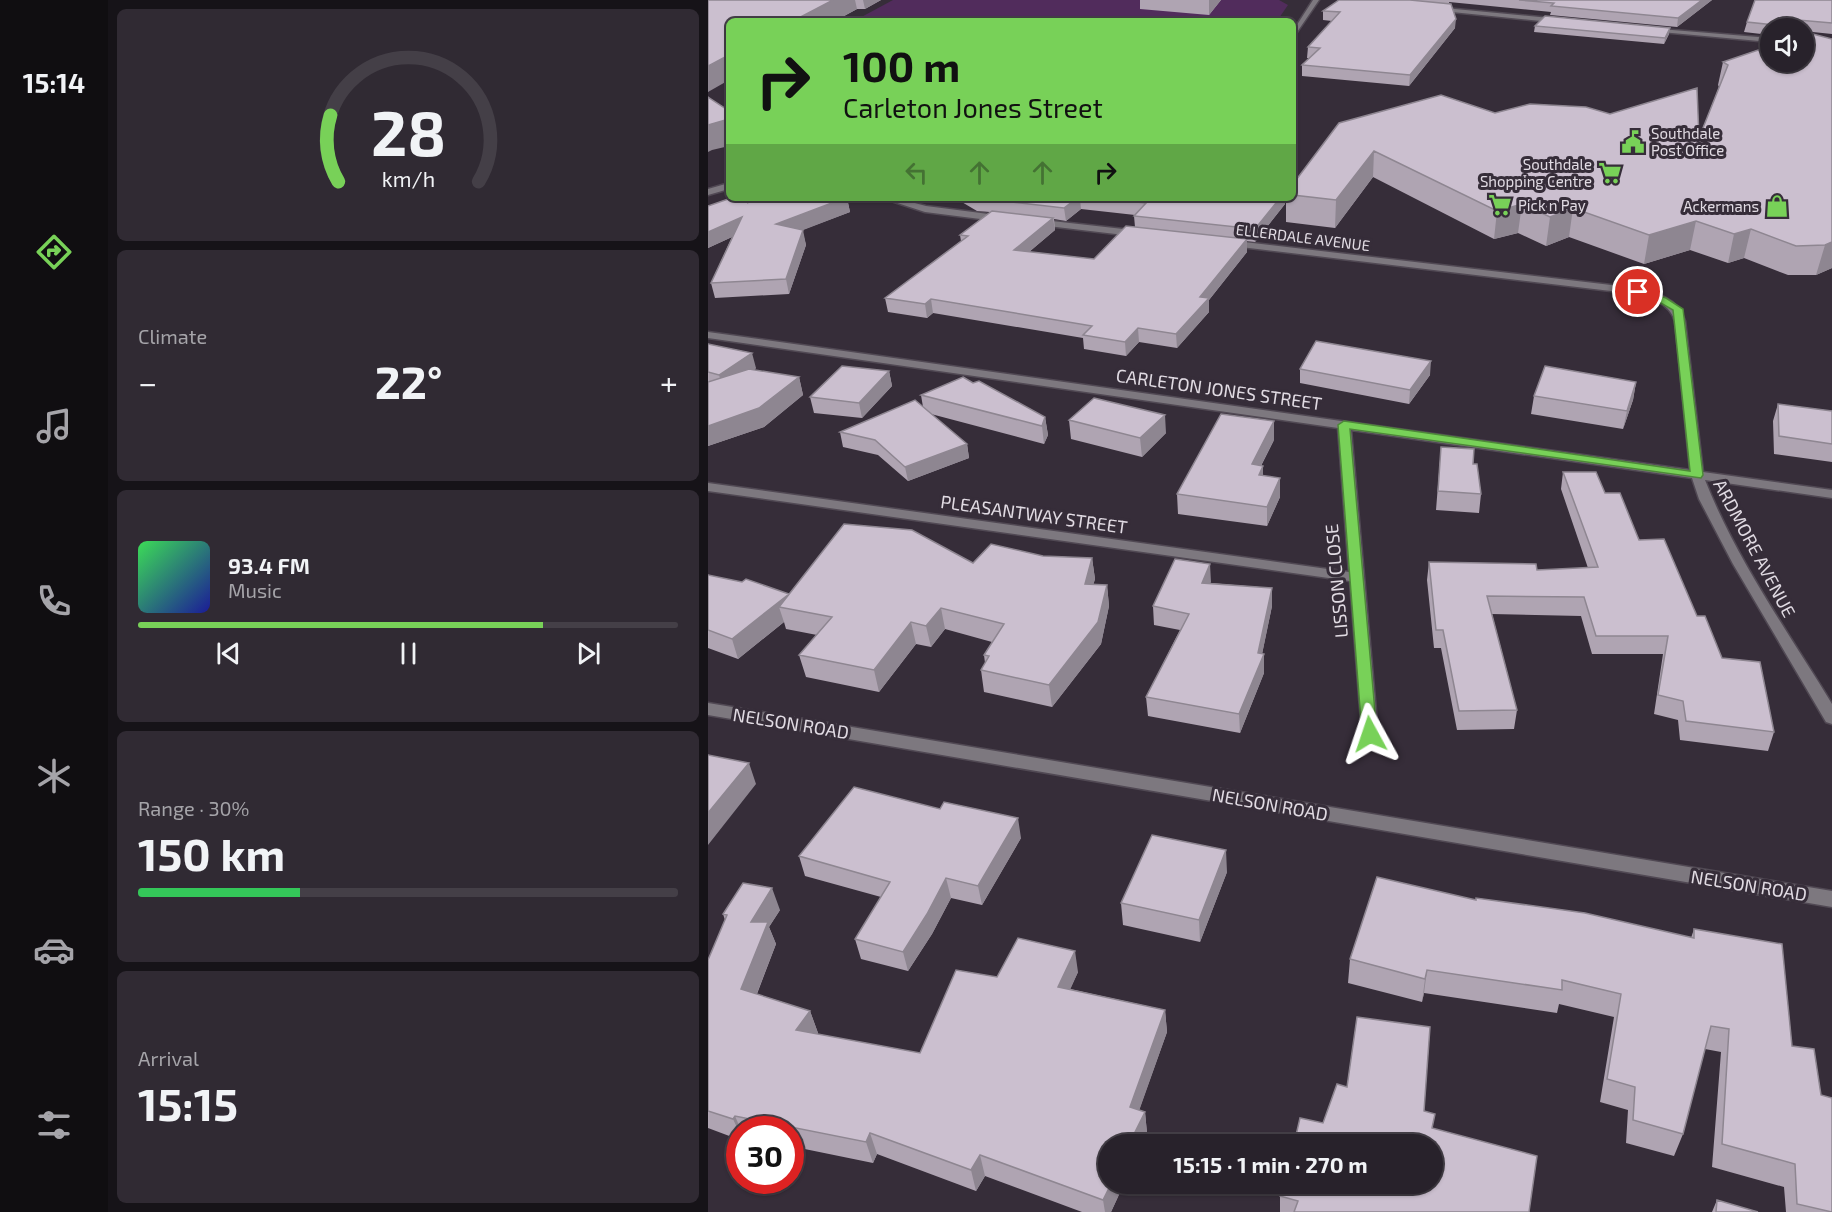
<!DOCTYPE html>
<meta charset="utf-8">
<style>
:root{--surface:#28222b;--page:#302a33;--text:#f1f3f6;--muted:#a5a4a9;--line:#443f47;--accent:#78d158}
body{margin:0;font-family:"Exo 2",sans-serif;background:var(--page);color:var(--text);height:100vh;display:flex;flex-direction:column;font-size:22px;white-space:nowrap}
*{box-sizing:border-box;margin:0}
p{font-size:20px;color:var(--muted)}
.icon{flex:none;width:33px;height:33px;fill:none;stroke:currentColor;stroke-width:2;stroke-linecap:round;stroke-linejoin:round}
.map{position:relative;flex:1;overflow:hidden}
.side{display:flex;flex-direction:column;gap:9px;padding:9px;background:#161318;width:600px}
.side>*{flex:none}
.hud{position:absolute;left:18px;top:18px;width:570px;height:183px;border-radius:9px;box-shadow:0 2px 4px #0004,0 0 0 2px var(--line);background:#78d158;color:#111;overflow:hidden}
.tools{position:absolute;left:1052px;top:18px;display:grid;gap:12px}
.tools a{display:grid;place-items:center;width:54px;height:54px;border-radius:50%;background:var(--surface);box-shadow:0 2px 4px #0004,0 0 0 2px var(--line);font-size:30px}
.speed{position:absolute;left:18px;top:1116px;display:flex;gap:12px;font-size:30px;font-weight:700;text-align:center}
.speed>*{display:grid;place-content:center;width:78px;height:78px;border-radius:50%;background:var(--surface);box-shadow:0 2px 4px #0004,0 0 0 2px var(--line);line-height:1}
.speed .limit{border:9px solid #d22;background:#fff;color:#111}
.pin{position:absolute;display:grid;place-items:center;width:51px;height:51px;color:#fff;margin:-26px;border:3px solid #fff;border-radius:50%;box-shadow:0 2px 6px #0007}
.me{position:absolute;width:66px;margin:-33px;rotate:355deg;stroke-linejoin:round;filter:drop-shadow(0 0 4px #0008)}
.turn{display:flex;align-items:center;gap:21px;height:126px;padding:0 18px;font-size:27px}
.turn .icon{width:78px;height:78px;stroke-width:2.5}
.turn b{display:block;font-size:42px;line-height:51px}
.lanes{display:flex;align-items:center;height:57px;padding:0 18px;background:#0003;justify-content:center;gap:30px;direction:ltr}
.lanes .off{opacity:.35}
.big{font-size:45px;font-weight:700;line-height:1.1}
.side .card{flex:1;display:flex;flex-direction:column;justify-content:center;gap:9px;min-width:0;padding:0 21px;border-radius:9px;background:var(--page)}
.side .dial{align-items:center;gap:0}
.dial svg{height:156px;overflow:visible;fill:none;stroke:var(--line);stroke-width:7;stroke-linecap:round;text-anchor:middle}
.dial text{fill:var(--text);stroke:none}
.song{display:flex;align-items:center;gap:18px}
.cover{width:72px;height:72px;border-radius:9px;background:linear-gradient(135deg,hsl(130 70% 55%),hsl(240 70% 35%))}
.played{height:6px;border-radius:3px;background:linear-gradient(90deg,var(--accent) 75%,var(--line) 75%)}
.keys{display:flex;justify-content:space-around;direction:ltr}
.heat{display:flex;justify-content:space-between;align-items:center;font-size:33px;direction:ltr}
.charge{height:9px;border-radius:4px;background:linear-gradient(90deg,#34c759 30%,var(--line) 0)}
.trip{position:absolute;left:390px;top:1134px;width:345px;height:60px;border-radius:30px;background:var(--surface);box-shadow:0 2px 4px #0004,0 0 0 2px var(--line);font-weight:700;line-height:60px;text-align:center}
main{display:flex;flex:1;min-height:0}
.dock{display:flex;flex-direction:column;width:108px;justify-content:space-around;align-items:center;background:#100e11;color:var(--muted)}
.dock .icon{width:42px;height:42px}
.dock .on{color:var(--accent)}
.dock b{font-size:27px;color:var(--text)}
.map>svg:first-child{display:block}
.green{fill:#512c5c}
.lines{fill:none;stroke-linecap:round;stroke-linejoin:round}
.minor-casing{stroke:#514954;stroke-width:3}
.minor{fill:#7d787f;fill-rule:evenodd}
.wall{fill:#afa4b2;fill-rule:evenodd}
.shaded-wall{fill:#8e8691}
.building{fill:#cbbfcf;stroke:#8e8691;stroke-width:1.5}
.route{fill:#78d158;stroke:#4e8839;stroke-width:1.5}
.labels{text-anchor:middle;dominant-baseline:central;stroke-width:6;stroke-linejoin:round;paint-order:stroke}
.far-poi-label{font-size:15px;fill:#e1dbe3;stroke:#362d39;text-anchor:start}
.far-street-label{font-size:15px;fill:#e1dbe3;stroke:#362d39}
.street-label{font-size:18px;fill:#e1dbe3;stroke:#362d39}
</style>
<main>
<nav class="dock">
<b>15:14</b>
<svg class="icon on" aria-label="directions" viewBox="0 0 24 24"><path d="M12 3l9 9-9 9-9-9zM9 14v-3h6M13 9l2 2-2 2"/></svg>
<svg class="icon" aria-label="music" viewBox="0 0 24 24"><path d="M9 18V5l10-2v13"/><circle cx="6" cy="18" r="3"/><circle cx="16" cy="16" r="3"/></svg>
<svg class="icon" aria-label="phone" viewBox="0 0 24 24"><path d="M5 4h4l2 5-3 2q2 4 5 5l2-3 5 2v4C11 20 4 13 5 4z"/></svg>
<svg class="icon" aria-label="climate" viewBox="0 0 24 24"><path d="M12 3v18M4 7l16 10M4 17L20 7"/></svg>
<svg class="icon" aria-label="car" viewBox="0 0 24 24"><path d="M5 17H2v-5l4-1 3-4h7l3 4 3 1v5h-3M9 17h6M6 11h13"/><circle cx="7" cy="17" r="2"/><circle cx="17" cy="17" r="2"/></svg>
<svg class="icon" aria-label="filters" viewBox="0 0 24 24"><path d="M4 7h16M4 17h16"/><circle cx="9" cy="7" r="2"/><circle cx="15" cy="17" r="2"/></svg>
</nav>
<section class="side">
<div class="card dial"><svg viewBox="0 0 100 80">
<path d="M14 69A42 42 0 1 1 86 69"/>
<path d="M14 69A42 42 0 0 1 10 35" stroke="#78d158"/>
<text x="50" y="56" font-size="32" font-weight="700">28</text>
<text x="50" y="72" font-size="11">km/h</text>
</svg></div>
<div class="card"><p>Climate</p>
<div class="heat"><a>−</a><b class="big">22°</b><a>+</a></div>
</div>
<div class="card">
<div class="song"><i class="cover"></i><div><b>93.4 FM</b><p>Music</p></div></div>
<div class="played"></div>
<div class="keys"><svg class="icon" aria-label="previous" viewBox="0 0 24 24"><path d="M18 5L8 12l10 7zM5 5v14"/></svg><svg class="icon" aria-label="pause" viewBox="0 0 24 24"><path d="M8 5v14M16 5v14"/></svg><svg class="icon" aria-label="next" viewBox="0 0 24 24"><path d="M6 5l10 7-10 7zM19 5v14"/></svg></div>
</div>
<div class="card"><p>Range · 30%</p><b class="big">150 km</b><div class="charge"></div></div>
<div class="card"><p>Arrival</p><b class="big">15:15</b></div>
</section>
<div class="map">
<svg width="1124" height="1212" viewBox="0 0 1124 1212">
<rect width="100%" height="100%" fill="#362d39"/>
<path class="green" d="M185 0H571L580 5 569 21H146Z"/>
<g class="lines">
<g class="minor-casing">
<path id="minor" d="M605 0H611L585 38V31Z
M726 7 852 19 855 21 852 23 724 10Z
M940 28 1062 38V42L942 31Z
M21 183V189L0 195V189Z
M174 198H188L218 206 296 216 301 219 296 222 217 212Z
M326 219 433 231 438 234 433 237 323 224 321 222Z
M519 240 920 287C944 292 969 295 977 321L995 472 1124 490V498L997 480C1028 559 1080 632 1124 704V724L1118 722 1025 564 991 499 984 478 643 430 670 734 668 738H656L654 734 642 581 0 491V483L641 572 630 428 0 338V332L982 470 967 321C960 300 939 297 920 293L516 245V241Z
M0 703 1124 891V907L0 715Z"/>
</g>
<use href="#minor" class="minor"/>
</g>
<path class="wall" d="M0 0H173L157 9H149L127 21H21L0 92Z
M432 0H513L501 15 432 9Z
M631 0H1004L969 27 842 15 843 12 741 2 747 28 701 86 594 76V65L602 58H599L600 47 624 21 615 20V11Z
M1124 0V34L1095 31V28H1062V35L1036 32 1039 22Z
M827 26 961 34 956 44 826 32Z
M1062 46 1124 268 1108 275H1080L1036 258 1020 263 982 250 936 264 861 237 838 246 810 233 786 239 665 177 627 228 578 222V198H585V184L631 123 787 113 902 114 991 138 1011 87 1010 85 1015 62Z
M42 198H139L142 212 94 230 98 245 81 294 7 298 3 283 24 237 0 248V206L40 202Z
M247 198H577V204L547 242 539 241V252L501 300V312L469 348 431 342 418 356 376 349 375 338 225 313 219 318 180 312 177 298 253 241 252 235 282 212 269 211ZM373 209 427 215 426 216 427 227 386 259 321 252 347 230 346 219 358 221Z
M0 344 48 368 46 370 91 377 95 395 56 427 0 446Z
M592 369 722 375 701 404 592 383Z
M181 371 184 386 154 418 106 413 102 397Z
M928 382 925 400 915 429 823 414 826 396Z
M265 383 337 417 340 435 336 444 223 414 259 444 261 458 200 481 170 455 135 447 132 432 215 407 213 395Z
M1070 404 1124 411V462L1066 454 1065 421Z
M361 420 458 433 434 457 363 439Z
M566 440 553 466H555V476L572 497 559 526 470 514 469 494Z
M733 447 765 464 773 494 771 513 728 510Z
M855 472 897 493 989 616 1014 658 1066 732 1060 751 972 740 970 720 946 714 955 654H884L873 616 784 614 809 710 806 729 749 730 733 648H726L719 580 721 562 829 570 880 568 853 489Z
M335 556 384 558 387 579 385 585H399L401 606 393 644 344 707 276 692 273 670 277 663 276 655 284 642 237 629 223 647 208 644 171 692 98 677 91 655 109 635 78 629 76 622 30 659 0 648V575L81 594 265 563Z
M502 564V583L564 588V606L554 654H556V673L532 733 440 716 438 697 472 630 446 625 445 606Z
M313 838 274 905 243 898 224 934 200 971 153 959 147 939 173 897 97 876 91 856Z
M519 872 492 942 415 925 413 903Z
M768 900 983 938 986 929 1084 1046 1124 1212H1078L1076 1187 1004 1167 1013 1052 997 1049 975 1134 966 1156 918 1143 920 1110 892 1102 906 1017 851 1004 849 1013 716 993 714 1002 640 983 642 959Z
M72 910 61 927 68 944 49 994 102 1011 110 1033 109 1034 212 1053 289 977 370 972 362 989 457 1010 459 1032 431 1110 437 1112 439 1133 403 1212H374L277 1176 268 1191 169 1154 165 1163 82 1146V1130H32V1140L0 1128V960L17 920 15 914Z
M716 1111 725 1128 821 1212H572V1196L615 1123Z
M1009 1200 1050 1212H1004Z"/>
<path class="shaded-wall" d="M125 0H147L149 9 127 21H85Z
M155 0H173L157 9Z
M501 0H513L501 15Z
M994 0H1004L969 27 970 18Z
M748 19 747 28 701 86 702 75Z
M962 28 961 34 956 44 957 38Z
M21 55V80L0 92V66Z
M21 119V146L4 150 0 152V125Z
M666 151 665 177 627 228 628 200Z
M137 198H139L142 212 72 239 68 224Z
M369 198H372L373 209 358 221 356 208Z
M572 198H577V204L547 242V229Z
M814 204 810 233 786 239 789 211Z
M865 208 861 237 838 246 842 217Z
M34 217 37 231 0 248V232Z
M345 218 347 230 308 263 306 250Z
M988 221 982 250 936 264 941 235Z
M1043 229 1036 258 1020 263 1026 234Z
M95 230 98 245 81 294 78 279Z
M539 239V252L501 300V312L469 348 468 334 492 297Z
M1124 242V268L1108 275 1117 245Z
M223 299 225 313 219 318 217 304Z
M430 328 431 342 418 356 417 342Z
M44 353 48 368 16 391 11 375Z
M723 361 722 375 701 404 702 390Z
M181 371 184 386 154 418 151 403Z
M91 377 95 395 56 427 0 446V426Z
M928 382 925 400 915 429 919 411Z
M457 415 458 433 434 457 432 438Z
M337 417 340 435 336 444 334 426Z
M566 421V440L544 483V464Z
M259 444 261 458 200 481 197 467Z
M555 466V485L551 475Z
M572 478V497L559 526V507Z
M384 558 387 579 379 606 377 584Z
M502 564 503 582 495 601 494 583Z
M399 585 401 606 393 644 344 707 341 685Z
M564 588V606L552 664 556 654V673L532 733 531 714 550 653Z
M81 594 86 610 71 607 76 622 30 659 24 639Z
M233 608 237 629 223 647 218 626Z
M203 622 208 644 171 692 166 670Z
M41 763 48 784 0 845V813Z
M310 818 313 838 274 905 270 886Z
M518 850 519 872 492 942 491 920Z
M238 878 243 898 224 934 200 971 195 952Z
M64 888 72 910 61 927 68 944 42 1011 33 989 43 922Z
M367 951 370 972 354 1008 350 987Z
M719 970 716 993 714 1002 717 979Z
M457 1010 459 1032 425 1128 422 1107Z
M102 1011 110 1033 96 1052 88 1030Z
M437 1112 439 1133 434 1144H421Z
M27 1116 33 1130H32V1134L25 1119Z
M162 1133 169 1154 165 1163 158 1142Z
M272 1155 277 1176 268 1191 263 1170Z
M403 1184H416L403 1212H397L395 1200Z"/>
<path class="building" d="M0 0H125L85 21H21V55L0 66Z
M631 0H702L743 4 748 19 702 75 594 65 612 48 600 47 632 12 615 11Z
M811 0H994L970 18 843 6 846 3Z
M1047 0H1124V23L1079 19 1078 26 1039 22Z
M837 16 962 28 957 38 827 26Z
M1101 33 1124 39V242L1117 245 1088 246 1043 229 1026 234 988 221 941 235 865 208 842 217 814 204 789 211 666 151 628 200 585 195V184L631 123 733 95 787 113 822 104 878 107 902 114 989 88 991 138 1020 65 1015 62 1062 46V62H1095V35Z
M0 97 21 111V119L0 125Z
M23 198H39L40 202 42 198H137L68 224 95 230 78 279 3 283 34 217 0 232V206Z
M268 198H369L356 208Z
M390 198H572L547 229 426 216 438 203Z
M284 211 345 218 306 250 386 259 418 226 539 239 492 297 501 298 468 334 430 328 417 342 375 335 384 326 223 299 217 304 177 298 260 236 252 235Z
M608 341 723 361 702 390 592 369Z
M0 344 44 353 11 375 0 372Z
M134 366 181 371 151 403 102 397Z
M837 366 928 382 919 411 826 396Z
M41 369 91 377 51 408 0 426V382Z
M255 377 265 383 271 381 337 417 334 426 213 395Z
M386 398 457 415 432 438 361 420Z
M207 400 259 444 197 467 167 440 132 432Z
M1070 404 1124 411V444L1071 436Z
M513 414 566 421 544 464 555 466 551 475 572 478 559 507 469 494Z
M733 447 766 449 765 464H769L773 494 730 491Z
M855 472H888L897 493H912L931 540 956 539 989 616H997L1014 658 1052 662 1066 732 978 721 975 701 950 695 960 636H888L876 597 779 596 809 710 751 711 735 630H728L721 562 828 564 829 570 890 567Z
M136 524 204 530 265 563 283 544 335 556 384 558 377 584 399 585 390 622 341 685 273 670 281 656 276 655 296 624 233 608 218 626 203 622 166 670 91 655 124 617 71 607Z
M467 559 502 564 494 583 564 588 550 653 556 654 531 714 438 697 481 614 445 606Z
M0 575 34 582 38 579 81 594 24 639 0 630Z
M0 755 41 763 0 813Z
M146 787 232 809 236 802 310 818 270 886 238 878 219 914 195 952 147 939 182 882 91 856Z
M444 835 518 850 491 920 413 903Z
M669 877 768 900V898L877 913 986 938V929L1074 944 1084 1046 1106 1049 1113 1095 1124 1098V1212L1089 1204 1087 1164 1014 1144 1021 1029 1003 1026 975 1134 925 1120 927 1087 899 1079 913 994 854 980V990L719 970 717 979 642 959Z
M35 883 64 888 43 922H60L33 989 102 1011 88 1030 212 1053 248 970 289 977 310 938 367 951 350 987 457 1010 422 1107 437 1112 421 1144H400V1184H403L395 1200 272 1155 263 1170 162 1133 158 1142 27 1116 25 1119 0 1111V960L19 915 15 914Z
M649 1017 722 1027 716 1111 727 1114 724 1128 829 1156 821 1212H586L590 1201 572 1196 576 1184H724V1144H586L592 1118 615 1123 629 1084 639 1087Z
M1009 1200 1050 1212H1008Z"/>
<path class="route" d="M930 289 958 298 975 309 995 475 993 478 642 429 669 734 667 737H656L654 734 630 425 636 421 982 471 965 310 951 302 927 294 925 292Z"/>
<defs>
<g id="civic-bare" transform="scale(1.8)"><path d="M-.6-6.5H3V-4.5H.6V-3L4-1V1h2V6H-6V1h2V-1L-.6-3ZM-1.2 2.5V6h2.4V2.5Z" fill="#78d158" stroke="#362d39" stroke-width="2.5" paint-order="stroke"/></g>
<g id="supermarket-bare" transform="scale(1.8)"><path d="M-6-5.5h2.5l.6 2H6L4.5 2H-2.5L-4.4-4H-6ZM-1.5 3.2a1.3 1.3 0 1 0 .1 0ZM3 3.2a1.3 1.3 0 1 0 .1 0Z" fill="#78d158" stroke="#362d39" stroke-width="2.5" paint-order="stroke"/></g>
<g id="shop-bare" transform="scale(1.8)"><path d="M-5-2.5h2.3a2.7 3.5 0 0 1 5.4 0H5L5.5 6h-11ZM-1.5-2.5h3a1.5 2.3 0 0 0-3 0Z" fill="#78d158" stroke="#362d39" stroke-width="2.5" paint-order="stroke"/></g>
</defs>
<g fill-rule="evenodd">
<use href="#civic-bare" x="925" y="142"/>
<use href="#supermarket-bare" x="902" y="173"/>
<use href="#supermarket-bare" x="792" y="205"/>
<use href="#shop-bare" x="1069" y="206"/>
</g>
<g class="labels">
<g class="far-poi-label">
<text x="943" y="133">Southdale<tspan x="943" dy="17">Post Office</tspan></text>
<text x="884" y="164" text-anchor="end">Southdale<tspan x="884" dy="17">Shopping Centre</tspan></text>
<text x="810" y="205">Pick n Pay</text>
<text x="1051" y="206" text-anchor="end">Ackermans</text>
</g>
<g class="far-street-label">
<text transform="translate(595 237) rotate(7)">ELLERDALE AVENUE</text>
</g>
<g class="street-label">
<text transform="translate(511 389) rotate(8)">CARLETON JONES STREET</text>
<text transform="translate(326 514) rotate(8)">PLEASANTWAY STREET</text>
<text transform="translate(1047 548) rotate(62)">ARDMORE AVENUE</text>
<text transform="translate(628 581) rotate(-95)">LISSON CLOSE</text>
<text transform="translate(83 723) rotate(9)">NELSON ROAD</text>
<text transform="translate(562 804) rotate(10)">NELSON ROAD</text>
<text transform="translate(1041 885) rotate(9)">NELSON ROAD</text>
</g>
</g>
</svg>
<div class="tools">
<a><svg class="icon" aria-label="sound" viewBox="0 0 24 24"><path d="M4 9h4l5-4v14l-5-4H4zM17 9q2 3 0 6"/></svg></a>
</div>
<div class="speed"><div class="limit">30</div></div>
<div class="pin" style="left:930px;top:292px;background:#d93025"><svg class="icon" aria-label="arrive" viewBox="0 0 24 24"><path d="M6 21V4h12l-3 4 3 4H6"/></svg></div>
<svg class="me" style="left:662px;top:734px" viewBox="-20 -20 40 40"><path d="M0-17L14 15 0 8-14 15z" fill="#78d158" stroke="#fff" stroke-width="4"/></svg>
<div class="trip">15:15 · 1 min · 270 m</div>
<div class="hud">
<div class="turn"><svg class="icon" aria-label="right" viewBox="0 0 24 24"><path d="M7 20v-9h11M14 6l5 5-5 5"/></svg><div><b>100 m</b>Carleton Jones Street</div></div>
<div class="lanes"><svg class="icon off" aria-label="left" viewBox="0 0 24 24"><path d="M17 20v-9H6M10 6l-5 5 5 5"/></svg><svg class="icon off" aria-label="ahead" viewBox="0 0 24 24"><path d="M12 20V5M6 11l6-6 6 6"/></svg><svg class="icon off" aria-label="ahead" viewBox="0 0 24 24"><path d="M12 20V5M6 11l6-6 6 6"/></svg><svg class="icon" aria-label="right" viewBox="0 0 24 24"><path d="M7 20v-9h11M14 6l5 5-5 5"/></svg></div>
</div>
</div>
</main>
